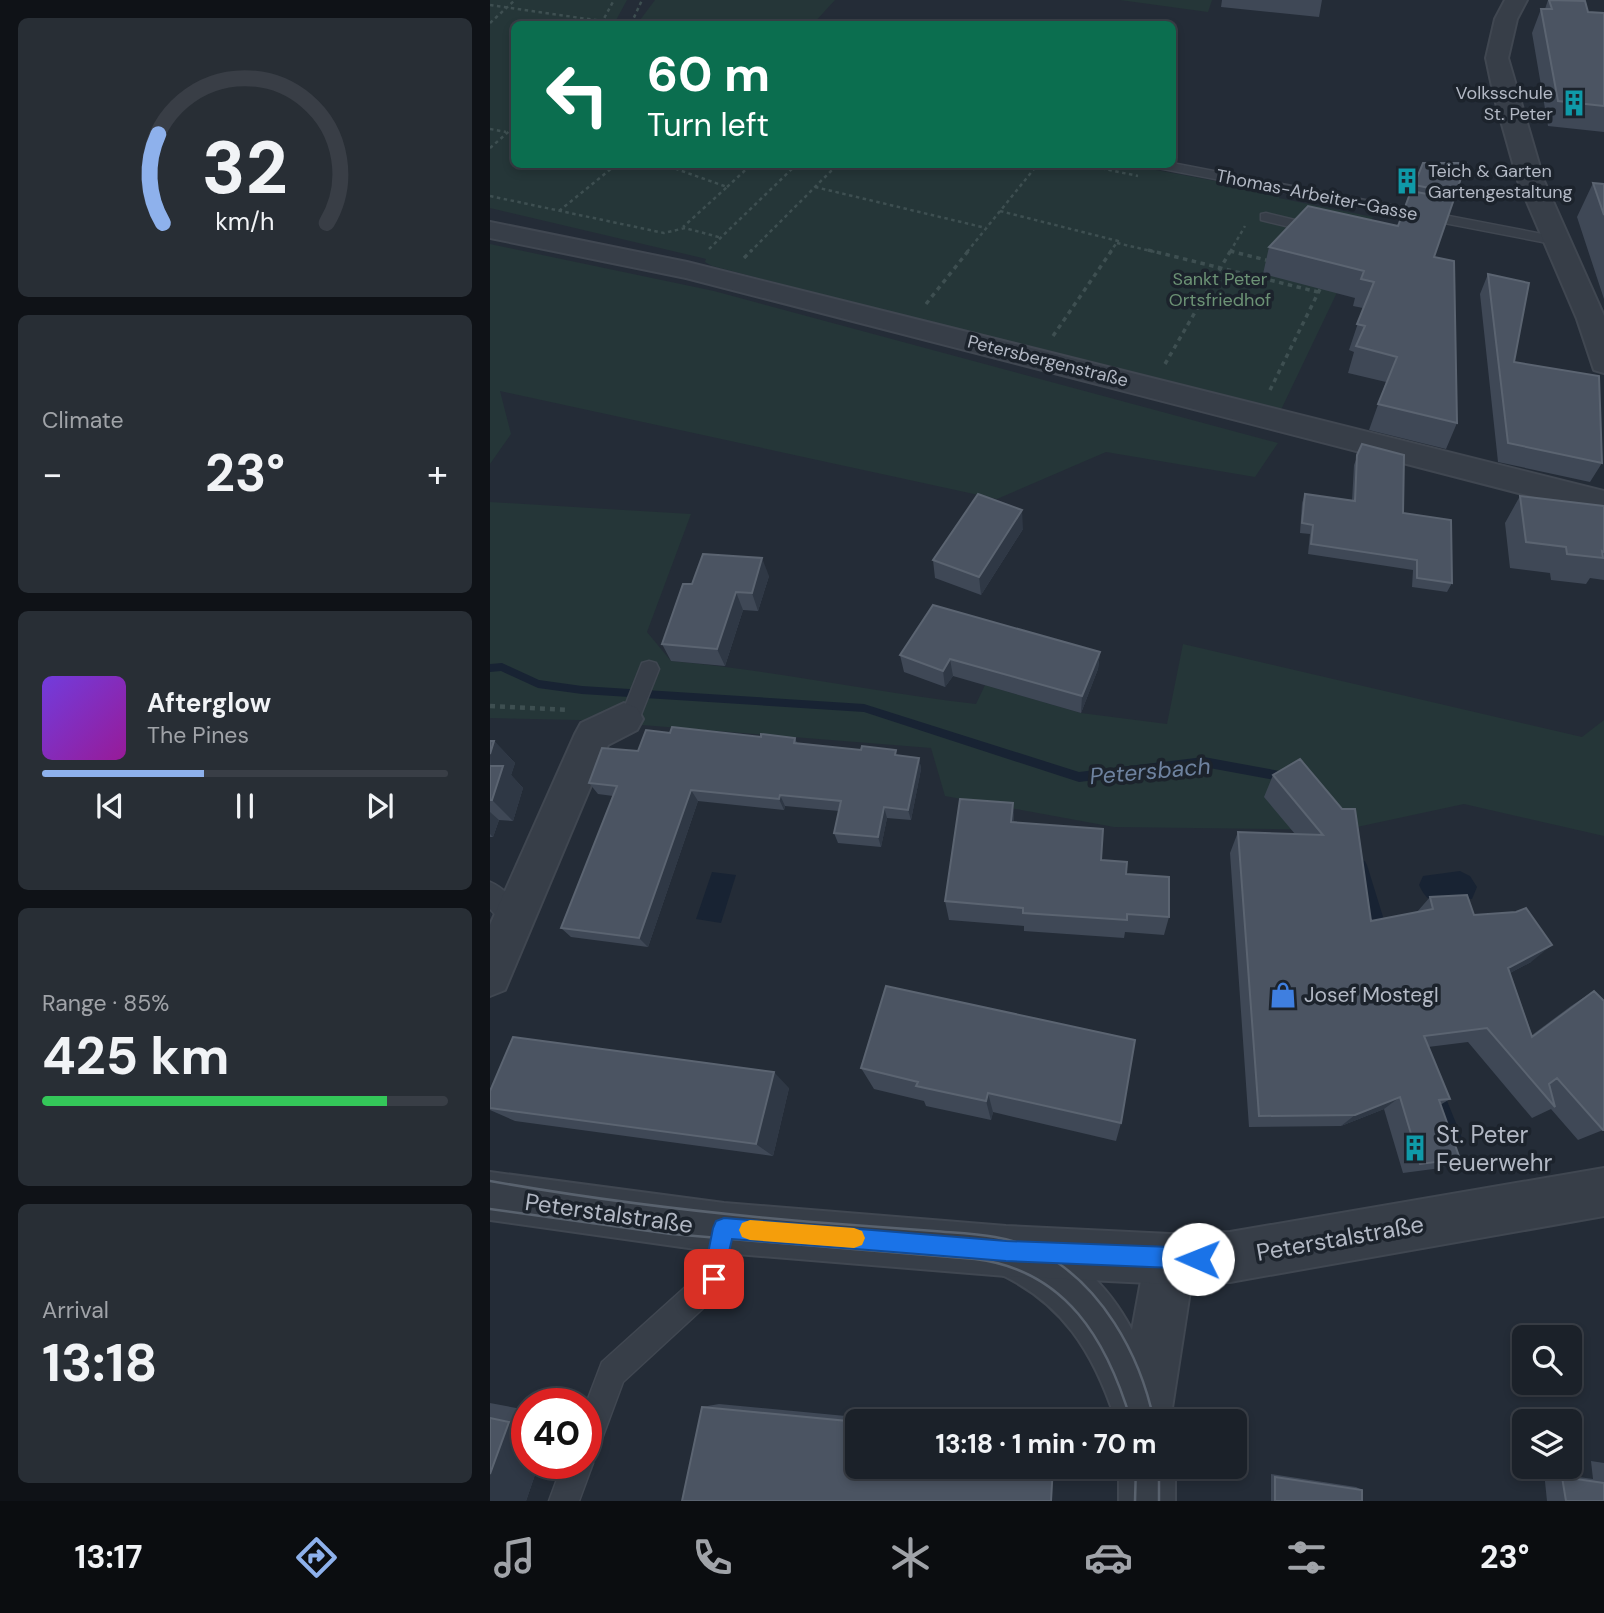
<!DOCTYPE html>
<meta charset="utf-8">
<style>
:root{--surface:#1b2129;--page:#282e35;--text:#f1f3f6;--muted:#a0a3a8;--line:#393e46;--accent:#8eb1ec}
body{margin:0;font-family:"DM Sans",sans-serif;background:var(--page);color:var(--text);height:100vh;display:flex;flex-direction:column;font-size:26px;white-space:nowrap}
*{box-sizing:border-box;margin:0}
p{font-size:23px;color:var(--muted)}
.icon{flex:none;width:38px;height:38px;fill:none;stroke:currentColor;stroke-width:2;stroke-linecap:round;stroke-linejoin:round}
.map{position:relative;flex:1;overflow:hidden}
.details{display:flex;flex-direction:column;gap:18px;padding:18px;background:#0f1217;width:490px}
.details>*{flex:none}
.banner{position:absolute;left:21px;top:21px;width:665px;height:147px;border-radius:10px;box-shadow:0 4px 10px #0003,0 0 0 2px var(--line);background:#0b6e4f;color:#fff;overflow:hidden}
.buttons{position:absolute;left:1022px;top:1325px;display:grid;gap:14px}
.buttons a{display:grid;place-items:center;width:70px;height:70px;border-radius:10px;background:var(--surface);box-shadow:0 4px 10px #0003,0 0 0 2px var(--line);font-size:35px}
.speed{position:absolute;left:21px;top:1388px;display:flex;gap:14px;font-size:35px;font-weight:700;text-align:center}
.speed>*{display:grid;place-content:center;width:91px;height:91px;border-radius:50%;background:var(--surface);box-shadow:0 4px 10px #0003,0 0 0 2px var(--line);line-height:1}
.speed .limit{border:10px solid #d22;background:#fff;color:#111}
.pin{position:absolute;display:grid;place-items:center;width:60px;height:60px;color:#fff;margin:-30px;border-radius:14px;box-shadow:0 4px 10px #0006}
.me{position:absolute;width:77px;margin:-38px;rotate:271deg;stroke-linejoin:round;filter:drop-shadow(0 0 5px #0008)}
.turn{display:flex;align-items:center;gap:24px;height:147px;padding:0 21px;font-size:32px}
.turn .icon{width:91px;height:91px;stroke-width:2.5}
.turn b{display:block;font-size:49px;line-height:60px}
.big{font-size:52px;font-weight:700;line-height:1.1}
.details .widget{flex:1;display:flex;flex-direction:column;justify-content:center;gap:10px;min-width:0;padding:0 24px;border-radius:10px;background:var(--page)}
.details .dial{align-items:center;gap:0}
.dial svg{height:182px;overflow:visible;fill:none;stroke:var(--line);stroke-width:7;stroke-linecap:round;text-anchor:middle}
.dial text{fill:var(--text);stroke:none}
.song{display:flex;align-items:center;gap:21px}
.cover{width:84px;height:84px;border-radius:10px;background:linear-gradient(135deg,hsl(260 70% 55%),hsl(300 70% 35%))}
.played{height:7px;border-radius:4px;background:linear-gradient(90deg,var(--accent) 40%,var(--line) 40%)}
.keys{display:flex;justify-content:space-around;direction:ltr}
.heat{display:flex;justify-content:space-between;align-items:center;font-size:38px;direction:ltr}
.charge{height:10px;border-radius:5px;background:linear-gradient(90deg,#34c759 85%,var(--line) 0)}
.trip{position:absolute;left:355px;top:1409px;width:402px;height:70px;border-radius:10px;background:var(--surface);box-shadow:0 4px 10px #0003,0 0 0 2px var(--line);font-weight:700;line-height:70px;text-align:center}
.dock{display:flex;height:112px;justify-content:space-around;align-items:center;background:#0b0d10;color:var(--muted)}
.dock .icon{width:49px;height:49px}
.dock .current{color:var(--accent)}
.dock b{font-size:32px;color:var(--text)}
main{display:flex;flex:1;min-height:0}
.map>svg:first-child{display:block}
.green{fill:#253638}
.water{fill:#182333}
.lines{fill:none;stroke-linecap:round;stroke-linejoin:round}
.stream{fill:#182333;fill-rule:evenodd}
.service-casing{stroke:#404751;stroke-width:3}
.minor-casing{stroke:#404751;stroke-width:4}
.tertiary-casing{stroke:#404751;stroke-width:4}
.path-far2{stroke:#3e4f51;stroke-width:2.5;stroke-dasharray:3.5 3.5;stroke-linecap:butt}
.path-far1{stroke:#3e4f51;stroke-width:3.5;stroke-dasharray:4.5 4.5;stroke-linecap:butt}
.path{stroke:#3e4f51;stroke-width:4.5;stroke-dasharray:5 5;stroke-linecap:butt}
.service{fill:#373e48;fill-rule:evenodd}
.minor{fill:#373e48;fill-rule:evenodd}
.tertiary{fill:#373e48;fill-rule:evenodd}
.tram{stroke:#59626e;stroke-width:2.5}
.wall{fill:#3f4856}
.shaded-wall{fill:#2f3845}
.building{fill:#4b5462;stroke:#5b6471;stroke-width:2}
.route{fill:#1a73e8;stroke:#114b97;stroke-width:2}
.slow{fill:#f59e0b}
.labels{text-anchor:middle;dominant-baseline:central;stroke-width:7;stroke-linejoin:round;paint-order:stroke}
.far-poi-label{font-size:18px;fill:#b2b8c4;stroke:#1c232c;text-anchor:end}
.far-street-label{font-size:18px;fill:#b2b8c4;stroke:#1c232c}
.far-park-label{font-size:18px;fill:#6c9275;stroke:#1c232c}
.poi-label{font-size:21px;fill:#b2b8c4;stroke:#1c232c;text-anchor:start}
.water-label{font-size:23px;font-style:italic;fill:#6e829f;stroke:#1c232c}
.near-poi-label{font-size:24px;fill:#b2b8c4;stroke:#1c232c;text-anchor:start}
.near-street-label{font-size:24px;fill:#b2b8c4;stroke:#1c232c}
</style>
<main>
<section class="details">
<div class="widget dial"><svg viewBox="0 0 100 80">
<path d="M14 69A42 42 0 1 1 86 69"/>
<path d="M14 69A42 42 0 0 1 12 30" stroke="#8eb1ec"/>
<text x="50" y="56" font-size="32" font-weight="700">32</text>
<text x="50" y="72" font-size="11">km/h</text>
</svg></div>
<div class="widget"><p>Climate</p>
<div class="heat"><a>−</a><b class="big">23°</b><a>+</a></div>
</div>
<div class="widget">
<div class="song"><i class="cover"></i><div><b>Afterglow</b><p>The Pines</p></div></div>
<div class="played"></div>
<div class="keys"><svg class="icon" aria-label="previous" viewBox="0 0 24 24"><path d="M18 5L8 12l10 7zM5 5v14"/></svg><svg class="icon" aria-label="pause" viewBox="0 0 24 24"><path d="M8 5v14M16 5v14"/></svg><svg class="icon" aria-label="next" viewBox="0 0 24 24"><path d="M6 5l10 7-10 7zM19 5v14"/></svg></div>
</div>
<div class="widget"><p>Range · 85%</p><b class="big">425 km</b><div class="charge"></div></div>
<div class="widget"><p>Arrival</p><b class="big">13:18</b></div>
</section>
<div class="map">
<svg width="1114" height="1501" viewBox="0 0 1114 1501">
<rect width="100%" height="100%" fill="#242c37"/>
<path class="green" d="M0 0H137L124 24H24V164L639 165 769 189 790 194 789 198 883 217 789 414 222 266 215 262 216 259 208 257 0 208Z
M165 0H345L323 24H182L150 20Z
M630 0H722L718 12Z
M0 244 224 291 788 443 765 477 616 452 507 499 10 391 21 434 0 464Z
M0 502 201 514 157 632 181 661C283 670 384 692 486 704L495 685 591 713 677 724 693 644 1092 737 1114 720V836L974 804 853 830 624 827 455 796 441 748 89 720 0 718Z"/>
<path class="water" d="M970 871 980 876 987 887 982 899C958 902 940 911 929 885L933 876Z
M222 872 246 875 231 923 206 919Z"/>
<g class="lines">
<path class="stream" d="M12 663 49 680 92 686 374 704 589 772 714 757 795 772 799 774 800 777 799 780 795 782 714 767 589 782 374 712 92 694 48 688 11 671 0 672V664Z
M871 860 875 861 877 865 898 933 896 937 892 939 888 937 886 933 865 865 867 861Z
M947 1084 951 1086 972 1138 971 1143 966 1144 961 1143 941 1090 943 1086Z"/>
<g class="service-casing">
<path id="service" d="M682 163 1068 237 1075 241 1068 245 668 168 662 164Z
M776 213 834 227 836 230 829 234 771 220V214Z
M159 661 166 663 169 669 150 717 143 720 136 717 133 711 152 663Z
M0 882C14 888 30 904 36 918L32 926 24 929 16 926 0 909Z
M234 1214 244 1218 248 1228 234 1289 133 1382 107 1452 99 1454 103 1463 89 1501H59L73 1463H96V1404L112 1362 212 1272 224 1218Z"/>
</g>
<g class="minor-casing">
<path id="minor" d="M1015 0H1037L1027 19 1018 58 1054 181 1114 316V373L1104 370 1087 319 1028 181 1004 96 996 58 1005 19Z
M0 222 197 262 1114 491V515L196 278 0 238Z
M134 703 147 708 153 719 147 730 118 745 15 990 0 996V925L85 734 91 723Z
M521 1228C578 1252 612 1274 642 1330L655 1259 662 1241 680 1234 698 1241 705 1259 680 1421H626C604 1353 572 1300 503 1271L496 1253 503 1235Z
M629 1466H685V1501H629Z"/>
</g>
<g class="tertiary-casing">
<path id="tertiary" d="M1114 1168V1216L740 1282 680 1284 516 1276 234 1253 0 1220V1172L234 1203 516 1226 680 1234 740 1232Z"/>
</g>
<path class="path-far2" d="M0 5 112 21
M0 23 25 0
M111 24 124 0
M141 24 152 0
M0 129 16 132
M0 148 24 127
M172 164 237 187 193 227
M591 164 648 176
M237 187 262 164
M325 187 496 228
M0 196 174 233 195 228 232 238
M69 211 127 164
M510 211 628 241 620 252
M627 243 665 252
M219 249 307 164
M740 251 745 252
M260 252 348 164
M477 252 548 164
M740 252 755 226"/>
<path class="path-far1" d="M658 250 828 292
M740 251 780 261
M254 258 262 250
M436 304 479 250
M563 336 622 250
M675 364 741 250
M780 390 832 285"/>
<path class="path" d="M0 706 78 710"/>
<use href="#service" class="service"/>
<use href="#minor" class="minor"/>
<use href="#tertiary" class="tertiary"/>
<path class="tram" d="M0 1181C107 1200 214 1213 322 1222 362 1225 403 1228 444 1231 478 1234 516 1234 548 1251 611 1283 650 1354 664 1421
M0 1209 181 1234 485 1259C576 1270 617 1340 641 1421
M669 1466V1501
M645 1501 646 1466"/>
</g>
<path class="wall" d="M732 0H832L829 17 731 7Z
M1058 0 1098 12 1114 13V132L1058 126 1042 33 1051 9H1055Z
M976 163 944 257 967 423 956 449 879 430 896 382 858 373 864 352 859 350 873 308 863 306 865 298 773 274 779 247 908 226 924 185Z
M1103 183 1114 184V299L1087 217Z
M998 274 1024 362 1112 463 1100 482 1008 462 990 294Z
M872 444 913 513 962 583 957 592 922 587 923 570 818 554 820 534 810 533 812 503 815 494 862 501 864 465Z
M1030 496 1114 506V580L1100 578 1096 584 1061 580 1060 573 1020 568 1015 523Z
M533 529 491 595 445 578 443 560Z
M279 576 268 611 253 610 235 666 181 661 172 644 202 584Z
M610 652 608 669 591 713 463 676 455 687 414 672 410 655Z
M180 733 305 738 307 743 429 758 431 769 421 820 397 818 391 847 348 843 344 833 349 811 295 806 294 810 208 801 158 947 81 937 71 928 123 796 108 794 99 783 148 751Z
M0 741H4L25 763 21 775 33 788 23 821 9 820 3 837H0Z
M810 759 881 921 927 912 940 897 984 915 1041 962 1020 973 1042 1035 1081 1006 1104 991 1113 1130 1088 1140 1061 1109 1042 1118 978 1042 938 1047 960 1099 950 1105 970 1159 951 1168 913 1173 894 1109 851 1126 759 1127 740 853 748 832 805 834 774 797 783 775Z
M523 803 524 822 611 860 636 874 679 917 674 935 635 932 634 938 534 931V926L459 920 455 901Z
M396 986 631 1123 626 1141 503 1112 501 1120 436 1106 434 1101 384 1089 371 1068Z
M299 1088 283 1156 25 1121 0 1110V1091Z
M0 1403 37 1410V1463H49L36 1501H0Z
M229 1404 408 1421H368V1466L212 1407Z
M1101 1461 1114 1463V1501H1057L1054 1472 1103 1479Z
M781 1474 866 1487 872 1490V1501H781Z"/>
<path class="shaded-wall" d="M532 510 533 529 491 595 489 577Z
M272 558 279 576 268 611 262 593Z
M246 592 253 610 235 666 227 649Z
M610 652 608 669 591 713 592 696Z
M460 659 463 676 455 687 453 671Z
M4 741 25 763 21 775 33 788 23 821 2 800 0 754Z
M429 758 431 769 421 820 418 810Z
M201 790 208 801 158 947 149 938Z
M290 795 295 806 294 810 289 799Z
M523 803 524 824 521 822Z
M394 807 397 818 391 847 388 837Z
M0 812 9 820 3 837 0 834Z
M1062 945 1041 962 999 984 1018 968Z
M284 1072 299 1088 283 1156 266 1144Z
M498 1093 503 1112 501 1120 496 1101Z
M910 1097 894 1109 851 1126 865 1115Z
M37 1419V1463H49L36 1501H0V1474L19 1422Z"/>
<path class="building" d="M1059 0 1095 1 1098 12 1114 13V106L1068 101 1051 9H1062Z
M933 163H976L966 193 924 185Z
M1103 183 1114 184V215Z
M921 191 964 199 944 257 964 261 967 423 888 404 907 357 866 346 875 326 867 324 884 282 871 279 874 271 779 247 818 206 908 226Z
M998 274 1039 283 1024 362 1109 376 1112 463 1018 443Z
M872 444 914 455 913 513 961 520 962 583 927 578V560L821 544 823 525 812 523 815 494 865 501 867 455Z
M488 494 532 510 489 577 443 560Z
M1030 496 1114 506V552L1112 551 1113 558 1077 554 1076 547 1036 542Z
M213 554 272 558 262 593 246 592 227 649 172 644 193 584H202Z
M443 605 610 652 592 696 460 659 453 671 410 655Z
M182 727 271 737V734L305 738 304 743 371 750 372 746 406 750 405 755 429 758 418 810 394 807 388 837 344 833 351 801 290 795 289 799 201 790 149 938 71 928 127 786 99 783 112 748 148 751 156 730 180 733Z
M0 741H4L0 754Z
M810 759 852 809H865L881 921 943 909 940 897 977 895 984 915 1026 912 1036 908 1062 945 1018 968 1042 1037 1104 991 1114 1001V1130H1113L1067 1078 1059 1084 1065 1107 997 1028 934 1036 960 1099 949 1100 970 1159 930 1164 910 1097 865 1115 769 1116 748 832 833 835 783 775Z
M0 766H13L2 800H0Z
M470 799 523 803 521 822 613 829 611 860 637 862 636 874 679 877V917L637 914V920L533 913V908L455 901Z
M396 986 645 1040 631 1123 498 1093 496 1101 426 1086 428 1082 371 1068Z
M23 1037 284 1072 266 1144 0 1108V1091Z
M212 1407 368 1422V1466H563L561 1501H192Z
M0 1418 19 1422 0 1474Z
M785 1477 872 1490V1501H785Z
M1072 1477 1114 1483V1501H1076Z"/>
<path class="route" d="M234 1218 516 1241 708 1248 715 1251 718 1259 715 1266 708 1269 516 1261 242 1239 231 1286 224 1289 216 1286 213 1279 223 1228 226 1221Z"/>
<path class="slow" d="M260 1220 364 1228 372 1231 375 1238 372 1245 364 1248 260 1240 252 1237 249 1230 252 1223Z"/>
<defs>
<g id="building-bare" transform="scale(2.1)"><path d="M-4-6H4V6H1V3H-1V6H-4ZM-2.5-4.3h1.7v1.8h-1.7ZM.8-4.3h1.7v1.8H.8ZM-2.5-1h1.7V.8h-1.7ZM.8-1h1.7V.8H.8Z" fill="#0f9aa8" stroke="#1c232c" stroke-width="2.5" paint-order="stroke"/></g>
<g id="shop-bare" transform="scale(2.1)"><path d="M-5-2.5h2.3a2.7 3.5 0 0 1 5.4 0H5L5.5 6h-11ZM-1.5-2.5h3a1.5 2.3 0 0 0-3 0Z" fill="#3f7fe0" stroke="#1c232c" stroke-width="2.5" paint-order="stroke"/></g>
</defs>
<g fill-rule="evenodd">
<use href="#building-bare" x="1084" y="103"/>
<use href="#building-bare" x="917" y="181"/>
<use href="#shop-bare" x="793" y="995"/>
<use href="#building-bare" x="925" y="1148"/>
</g>
<g class="labels">
<g class="far-poi-label">
<text x="1063" y="93">Volksschule<tspan x="1063" dy="21">St. Peter</tspan></text>
<text x="938" y="171" text-anchor="start">Teich &amp; Garten<tspan x="938" dy="21">Gartengestaltung</tspan></text>
</g>
<g class="far-street-label">
<text transform="translate(827 195) rotate(11)">Thomas-Arbeiter-Gasse</text>
<text transform="translate(558 361) rotate(14)">Petersbergenstraße</text>
</g>
<g class="far-park-label">
<text x="730" y="279">Sankt Peter<tspan x="730" dy="21">Ortsfriedhof</tspan></text>
</g>
<g class="poi-label">
<text x="814" y="995">Josef Mostegl</text>
</g>
<g class="water-label">
<text transform="translate(660 771) rotate(-5)">Petersbach</text>
</g>
<g class="near-poi-label">
<text x="946" y="1134">St. Peter<tspan x="946" dy="28">Feuerwehr</tspan></text>
</g>
<g class="near-street-label">
<text transform="translate(119 1213) rotate(8)">Peterstalstraße</text>
<text transform="translate(850 1238) rotate(-10)">Peterstalstraße</text>
</g>
</g>
</svg>
<div class="buttons">
<a><svg class="icon" aria-label="search" viewBox="0 0 24 24"><circle cx="10" cy="10" r="6"/><path d="M15 15l6 6"/></svg></a>
<a><svg class="icon" aria-label="layers" viewBox="0 0 24 24"><path d="M12 4l9 5-9 5-9-5zM3 14l9 5 9-5"/></svg></a>
</div>
<div class="speed"><div class="limit">40</div></div>
<div class="pin" style="left:224px;top:1279px;background:#d93025"><svg class="icon" aria-label="arrive" viewBox="0 0 24 24"><path d="M6 21V4h12l-3 4 3 4H6"/></svg></div>
<svg class="me" style="left:708px;top:1259px" viewBox="-20 -20 40 40"><circle r="19" fill="#fff"/><path d="M0-13L10 11 0 6-10 11z" fill="#1a73e8"/></svg>
<div class="trip">13:18 · 1 min · 70 m</div>
<div class="banner">
<div class="turn"><svg class="icon" aria-label="left" viewBox="0 0 24 24"><path d="M17 20v-9H6M10 6l-5 5 5 5"/></svg><div><b>60 m</b>Turn left</div></div>
</div>
</div>
</main>
<nav class="dock">
<b>13:17</b>
<svg class="icon current" aria-label="directions" viewBox="0 0 24 24"><path d="M12 3l9 9-9 9-9-9zM9 14v-3h6M13 9l2 2-2 2"/></svg>
<svg class="icon" aria-label="music" viewBox="0 0 24 24"><path d="M9 18V5l10-2v13"/><circle cx="6" cy="18" r="3"/><circle cx="16" cy="16" r="3"/></svg>
<svg class="icon" aria-label="phone" viewBox="0 0 24 24"><path d="M5 4h4l2 5-3 2q2 4 5 5l2-3 5 2v4C11 20 4 13 5 4z"/></svg>
<svg class="icon" aria-label="climate" viewBox="0 0 24 24"><path d="M12 3v18M4 7l16 10M4 17L20 7"/></svg>
<svg class="icon" aria-label="car" viewBox="0 0 24 24"><path d="M5 17H2v-5l4-1 3-4h7l3 4 3 1v5h-3M9 17h6M6 11h13"/><circle cx="7" cy="17" r="2"/><circle cx="17" cy="17" r="2"/></svg>
<svg class="icon" aria-label="filters" viewBox="0 0 24 24"><path d="M4 7h16M4 17h16"/><circle cx="9" cy="7" r="2"/><circle cx="15" cy="17" r="2"/></svg>
<b>23°</b>
</nav>
